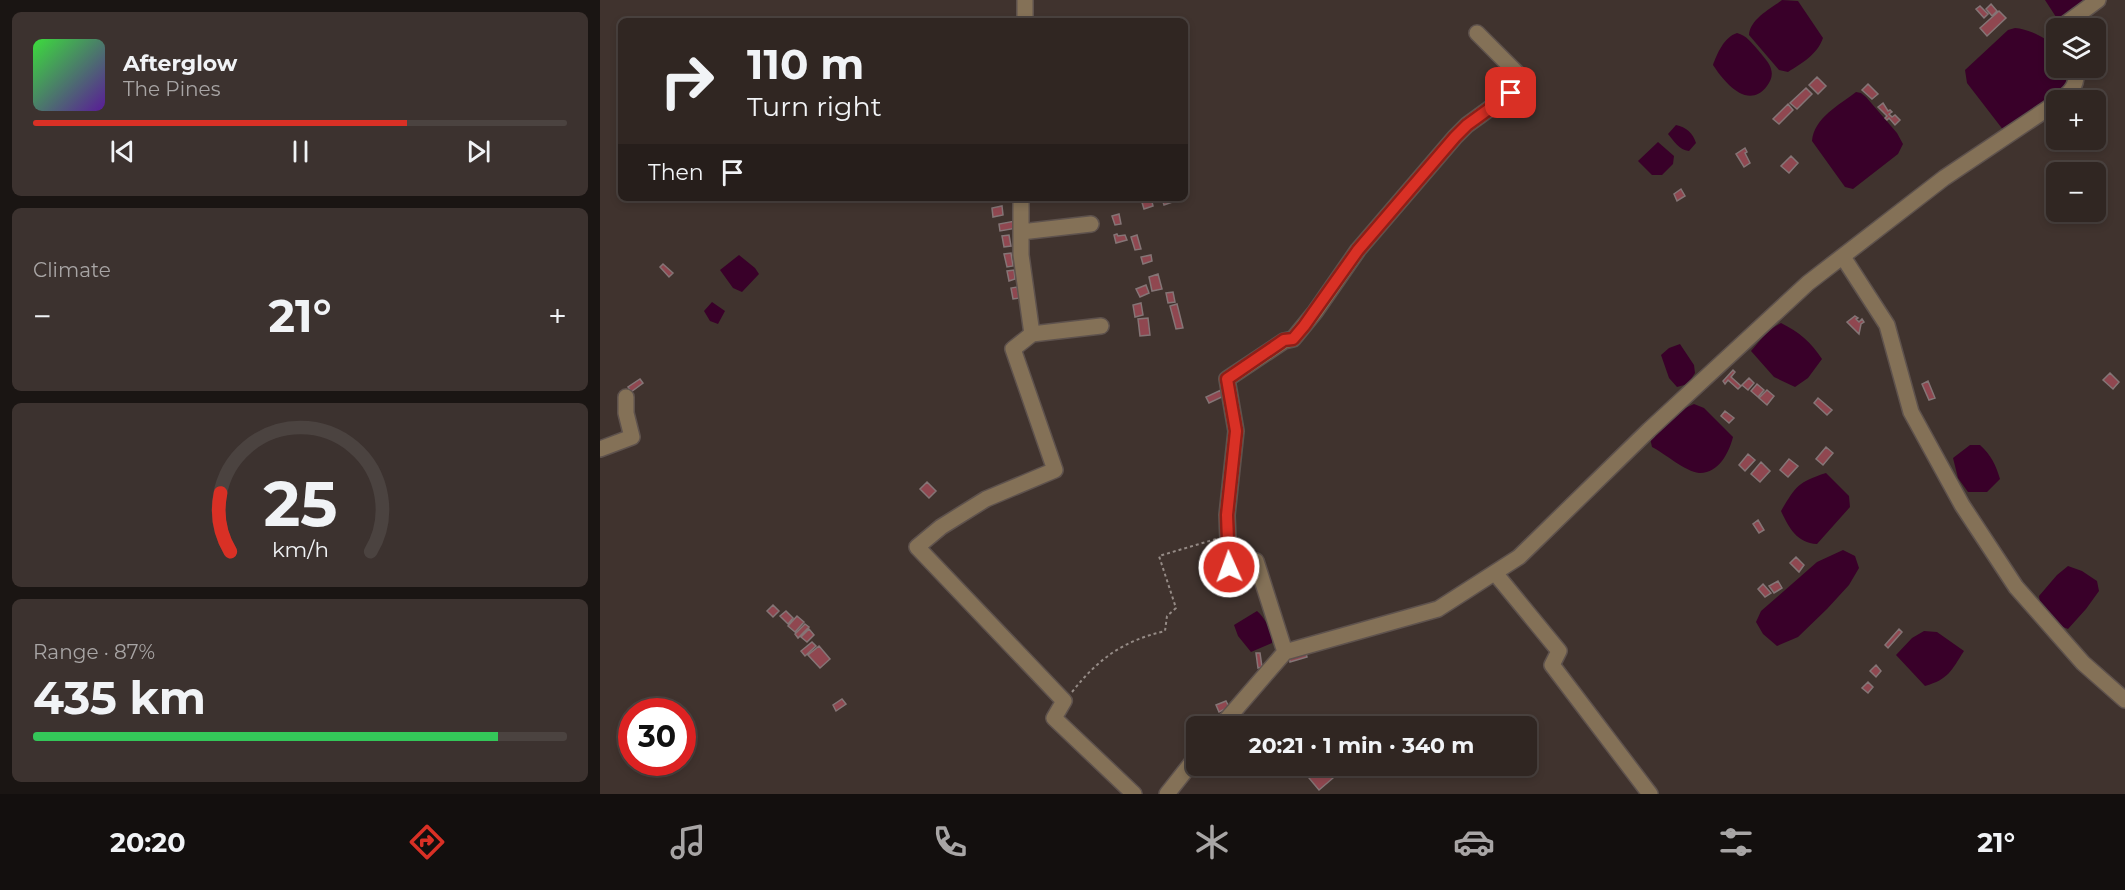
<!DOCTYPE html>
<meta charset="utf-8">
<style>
:root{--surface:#302622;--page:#3c322f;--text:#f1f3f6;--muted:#a8a5a5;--line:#4b4340;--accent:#d93025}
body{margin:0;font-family:Montserrat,sans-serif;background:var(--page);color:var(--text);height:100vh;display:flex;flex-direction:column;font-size:22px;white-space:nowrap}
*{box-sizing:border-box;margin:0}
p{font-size:20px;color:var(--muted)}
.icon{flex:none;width:33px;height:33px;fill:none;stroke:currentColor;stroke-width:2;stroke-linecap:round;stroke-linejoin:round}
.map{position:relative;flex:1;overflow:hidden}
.drawer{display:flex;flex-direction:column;gap:12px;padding:12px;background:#1a1513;width:600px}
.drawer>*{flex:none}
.banner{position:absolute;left:18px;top:18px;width:570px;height:183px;border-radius:9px;box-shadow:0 3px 9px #0003,0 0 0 2px var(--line);background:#302622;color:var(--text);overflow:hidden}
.tools{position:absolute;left:1446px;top:18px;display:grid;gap:12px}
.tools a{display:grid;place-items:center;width:60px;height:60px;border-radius:9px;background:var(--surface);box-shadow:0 3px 9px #0003,0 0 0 2px var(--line);font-size:30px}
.speed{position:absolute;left:18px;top:698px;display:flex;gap:12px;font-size:30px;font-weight:700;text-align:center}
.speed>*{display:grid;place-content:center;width:78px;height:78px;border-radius:50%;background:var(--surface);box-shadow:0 3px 9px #0003,0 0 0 2px var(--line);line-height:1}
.speed .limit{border:9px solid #d22;background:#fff;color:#111}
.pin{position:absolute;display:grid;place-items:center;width:51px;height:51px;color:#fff;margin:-26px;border-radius:12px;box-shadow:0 3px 9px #0006}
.me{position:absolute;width:66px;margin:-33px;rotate:358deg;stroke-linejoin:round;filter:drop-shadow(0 0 4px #0008)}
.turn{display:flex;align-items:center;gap:21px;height:126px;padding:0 30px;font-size:27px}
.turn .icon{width:78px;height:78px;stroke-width:2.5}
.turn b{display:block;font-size:42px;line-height:51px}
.then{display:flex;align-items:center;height:57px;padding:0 30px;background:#0003;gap:12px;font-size:22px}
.big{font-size:45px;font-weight:700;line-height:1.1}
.drawer .card{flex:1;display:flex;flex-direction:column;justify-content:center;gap:9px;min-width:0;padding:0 21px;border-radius:9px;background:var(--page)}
.drawer .dial{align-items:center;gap:0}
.dial svg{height:156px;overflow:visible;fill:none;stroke:var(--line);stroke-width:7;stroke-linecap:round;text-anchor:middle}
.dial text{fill:var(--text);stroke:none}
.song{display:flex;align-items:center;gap:18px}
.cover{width:72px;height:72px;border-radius:9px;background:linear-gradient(135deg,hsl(120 70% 55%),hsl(270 70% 35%))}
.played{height:6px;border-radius:3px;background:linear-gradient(90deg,var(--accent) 70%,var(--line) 70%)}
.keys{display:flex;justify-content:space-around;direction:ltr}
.heat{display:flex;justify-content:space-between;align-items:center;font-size:33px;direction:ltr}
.charge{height:9px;border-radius:4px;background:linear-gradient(90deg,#34c759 87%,var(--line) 0)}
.trip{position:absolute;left:586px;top:716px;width:351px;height:60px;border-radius:9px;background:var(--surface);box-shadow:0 3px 9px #0003,0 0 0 2px var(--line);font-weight:700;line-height:60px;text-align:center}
.tab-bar{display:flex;height:96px;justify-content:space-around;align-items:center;background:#130f0e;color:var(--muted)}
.tab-bar .icon{width:42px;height:42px}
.tab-bar .current{color:var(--accent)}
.tab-bar b{font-size:27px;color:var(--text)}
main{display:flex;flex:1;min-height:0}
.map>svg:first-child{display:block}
.water{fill:#390029}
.building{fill:#904750;stroke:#857576;stroke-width:1.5}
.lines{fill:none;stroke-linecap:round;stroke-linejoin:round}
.minor-casing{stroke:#5e524d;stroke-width:18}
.path{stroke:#958b86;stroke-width:2;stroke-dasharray:3 3;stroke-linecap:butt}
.minor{stroke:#847157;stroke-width:15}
.route-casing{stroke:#8d1f18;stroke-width:15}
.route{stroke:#d93025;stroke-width:10}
</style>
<main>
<section class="drawer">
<div class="card">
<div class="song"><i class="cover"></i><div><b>Afterglow</b><p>The Pines</p></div></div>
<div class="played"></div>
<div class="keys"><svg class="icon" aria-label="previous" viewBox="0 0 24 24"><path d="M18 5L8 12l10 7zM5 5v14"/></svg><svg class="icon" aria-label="pause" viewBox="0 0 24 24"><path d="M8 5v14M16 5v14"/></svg><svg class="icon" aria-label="next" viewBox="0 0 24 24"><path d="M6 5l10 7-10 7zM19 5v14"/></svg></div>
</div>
<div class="card"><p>Climate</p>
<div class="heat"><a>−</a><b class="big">21°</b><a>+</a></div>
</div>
<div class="card dial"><svg viewBox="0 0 100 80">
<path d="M14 69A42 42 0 1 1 86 69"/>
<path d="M14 69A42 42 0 0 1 9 39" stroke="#d93025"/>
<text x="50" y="56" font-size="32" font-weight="700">25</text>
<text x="50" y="72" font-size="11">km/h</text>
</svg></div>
<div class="card"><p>Range · 87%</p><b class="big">435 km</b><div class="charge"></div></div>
</section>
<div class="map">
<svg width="1525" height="794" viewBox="0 0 1525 794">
<rect width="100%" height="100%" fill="#40332e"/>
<path class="water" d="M1182 0 1198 1 1223 38C1217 55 1202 63 1188 72L1179 70 1149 35C1150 19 1170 9 1182 0Z
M1445 0H1486L1462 21 1456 17Z
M1415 28C1429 29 1447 38 1456 48V68H1469V88L1404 131 1367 83 1365 70 1408 30Z
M1137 33C1147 36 1151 42 1158 50 1162 55 1170 63 1171 69 1173 75 1171 81 1167 86 1148 111 1124 82 1113 65 1117 54 1124 37 1137 33Z
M1256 92 1261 93 1266 97 1297 133 1303 144 1298 154 1253 189 1245 187 1212 141C1214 118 1239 105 1256 92Z
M1076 125C1086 127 1093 133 1096 143L1089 151C1079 150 1074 141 1068 134Z
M1058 142 1074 156 1073 164 1062 175H1052L1038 161Z
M139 255 155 268 159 274 142 292 133 288 120 270Z
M112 302 125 311 118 324 110 321 104 311Z
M1181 323C1199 332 1211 342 1222 359L1208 378 1195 387 1174 377 1151 351 1169 330Z
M1080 344 1094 365 1095 373 1088 384 1077 387 1069 378 1061 355 1069 348Z
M1094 404 1104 408 1133 437C1129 453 1118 474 1099 473 1086 472 1064 453 1052 447L1050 438 1081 410Z
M1370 445H1380C1391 455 1396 465 1400 479L1387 492H1368L1358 478 1353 458Z
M1226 473 1249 496 1250 507 1217 544C1197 543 1189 528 1181 511 1196 486 1198 482 1226 473Z
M1243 550 1255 556 1259 568 1249 585 1227 609 1198 637 1177 646 1163 634 1156 622 1161 611 1217 562Z
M1468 566 1482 571 1497 581 1499 591 1486 609 1468 629C1452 623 1441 613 1439 596L1457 575Z
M657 611C665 618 673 632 672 643L651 652 638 636 634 625Z
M1324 631 1337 632 1364 651C1351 671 1349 679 1325 686L1296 655 1312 638Z"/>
<path class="building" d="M1391 4 1397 11 1392 16 1386 9Z
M1380 6 1388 14 1384 18 1376 9Z
M1399 11 1406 18 1387 36 1380 28Z
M1217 77 1226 86 1218 94 1209 85Z
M1268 84 1278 94 1272 99 1262 90Z
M1206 88 1212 94 1197 109 1190 103Z
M1283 103 1288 111 1290 110 1292 112 1289 114 1292 117 1295 115 1300 120 1295 125 1289 118 1287 120 1285 118 1287 116 1278 107Z
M1188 104 1193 110 1179 124 1173 119Z
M1145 148 1147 152 1145 153 1150 163 1144 167 1136 154Z
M1191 156 1198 163 1189 173 1181 166Z
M1081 189 1085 196 1077 201 1074 194Z
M545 198H551L553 206 544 209 541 199Z
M562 198H577L578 200 564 205Z
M402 206 403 215 393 217 392 208Z
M519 214 521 224 515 225 512 216Z
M415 221 417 228 400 231 399 224Z
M517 234 518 236 525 235 527 240 516 243 514 235Z
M409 235 411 246 404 247 402 236Z
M537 235 541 249 535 250 531 237Z
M411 253 413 266 407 267 404 254Z
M551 255 552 261 543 264 541 257Z
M63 264 73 273 69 277 60 267Z
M414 270 415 279 409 281 407 271Z
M558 274 562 289 552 291 549 277Z
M546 285 549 293 540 297 536 289Z
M417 287 419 298 413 299 411 288Z
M573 292 575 302 568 303 566 293Z
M541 303 543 315 535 317 533 305Z
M577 304 583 328 576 329 570 306Z
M1255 316 1258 318 1256 319 1259 322 1262 319 1264 322 1261 324 1259 334 1247 322Z
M548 318 550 335 540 336 538 319Z
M1133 370 1135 372 1131 377 1141 386 1138 389 1128 380 1125 384 1123 381Z
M1510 373 1519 382 1513 389 1503 380Z
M1149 378 1154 383 1148 390 1142 385Z
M40 379 43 383 31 392 28 387Z
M1328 381 1335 398 1329 400 1322 384Z
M1157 384 1164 390 1158 397 1151 391Z
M621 390 624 396 609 403 606 397Z
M1167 390 1174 396 1167 405 1159 398Z
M1218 398 1232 410 1227 415 1214 403Z
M1125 411 1134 418 1129 423 1121 416Z
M1226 447 1233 453 1223 465 1216 459Z
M1148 454 1155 460 1145 471 1139 465Z
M1189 459 1198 466 1188 477 1180 470Z
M1161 462 1170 471 1160 482 1151 474Z
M327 482 336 491 329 498 320 489Z
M1158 520 1164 530 1159 533 1153 524Z
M1196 557 1204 565 1199 572 1190 563Z
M1178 581 1182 588 1174 593 1169 586Z
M1163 584 1171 593 1165 597 1158 589Z
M173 605 179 611 173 617 167 611Z
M186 611 193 618 188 624 180 616Z
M197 616 204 622 195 632 188 626Z
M205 624 209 627 198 638 195 634Z
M209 629 214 635 207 642 201 637Z
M1299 629 1302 632 1288 648 1285 645Z
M212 642 216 646 205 656 201 651Z
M219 646 230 659 220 668 208 655Z
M705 650 707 657 690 662 689 654Z
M656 653H660L662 667 658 668Z
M1276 665 1281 671 1276 677 1270 671Z
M1268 682 1273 687 1268 693 1262 688Z
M242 699 246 704 236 711 233 705Z
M626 701 629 707 619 712 616 705Z
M700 765H722L733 778 719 790 699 766Z"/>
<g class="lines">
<g class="minor-casing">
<path id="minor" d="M425 21V0
M1460 28 1498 0
M1460 100C1472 92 1479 83 1475 68
M421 198V255L432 334 413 349 455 470 386 499 341 527 317 547 464 701 454 718 534 794
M421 232 491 224
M1243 257 1287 325 1311 412 1362 505 1416 587 1483 663 1525 700
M432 334 501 326
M0 449 32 437 26 413V397
M895 573 959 651 952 665 1050 794
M685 652 656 561 629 567 627 515 636 431 627 379 684 341 693 339 715 312 758 250 855 137 867 125 926 82 877 33
M621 726 685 652 838 609 919 557 1049 430 1208 283 1344 178 1456 103
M567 794 597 756"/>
</g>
<path class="path" d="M472 692C499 658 523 641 565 631L567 616 576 608 559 556 616 539"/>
<use href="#minor" class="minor"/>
</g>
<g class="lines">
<g class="route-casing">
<path id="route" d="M629 567 627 515 636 431 627 379 684 340 693 339 704 326 758 250 855 137 867 125 911 93"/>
</g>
<use href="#route" class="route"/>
</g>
</svg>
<div class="tools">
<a><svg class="icon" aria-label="layers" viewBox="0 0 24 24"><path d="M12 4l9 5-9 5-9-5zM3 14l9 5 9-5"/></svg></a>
<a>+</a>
<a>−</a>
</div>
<div class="speed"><div class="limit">30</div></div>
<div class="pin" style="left:911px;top:93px;background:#d93025"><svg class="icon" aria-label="arrive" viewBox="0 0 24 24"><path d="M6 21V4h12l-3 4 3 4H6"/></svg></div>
<svg class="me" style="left:629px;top:567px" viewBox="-20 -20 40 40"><circle r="17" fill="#d93025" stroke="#fff" stroke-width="3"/><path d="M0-11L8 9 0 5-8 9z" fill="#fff"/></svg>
<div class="trip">20:21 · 1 min · 340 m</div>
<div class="banner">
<div class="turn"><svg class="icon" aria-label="right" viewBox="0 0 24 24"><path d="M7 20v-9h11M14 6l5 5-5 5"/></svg><div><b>110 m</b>Turn right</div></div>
<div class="then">Then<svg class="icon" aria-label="arrive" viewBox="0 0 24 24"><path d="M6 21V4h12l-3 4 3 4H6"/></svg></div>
</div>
</div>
</main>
<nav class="tab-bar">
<b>20:20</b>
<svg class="icon current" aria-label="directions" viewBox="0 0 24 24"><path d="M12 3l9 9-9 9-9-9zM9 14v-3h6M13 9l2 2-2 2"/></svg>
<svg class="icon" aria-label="music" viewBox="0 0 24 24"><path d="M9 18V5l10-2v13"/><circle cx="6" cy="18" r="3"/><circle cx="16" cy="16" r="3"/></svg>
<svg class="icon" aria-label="phone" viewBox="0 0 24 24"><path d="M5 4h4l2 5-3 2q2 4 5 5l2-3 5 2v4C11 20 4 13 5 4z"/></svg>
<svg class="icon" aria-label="climate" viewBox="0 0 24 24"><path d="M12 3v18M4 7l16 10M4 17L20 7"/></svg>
<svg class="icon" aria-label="car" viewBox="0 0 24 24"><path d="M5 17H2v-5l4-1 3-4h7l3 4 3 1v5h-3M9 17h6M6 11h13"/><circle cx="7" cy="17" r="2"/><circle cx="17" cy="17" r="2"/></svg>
<svg class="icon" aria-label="filters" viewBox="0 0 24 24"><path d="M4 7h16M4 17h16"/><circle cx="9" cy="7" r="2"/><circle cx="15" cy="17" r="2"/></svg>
<b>21°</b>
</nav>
